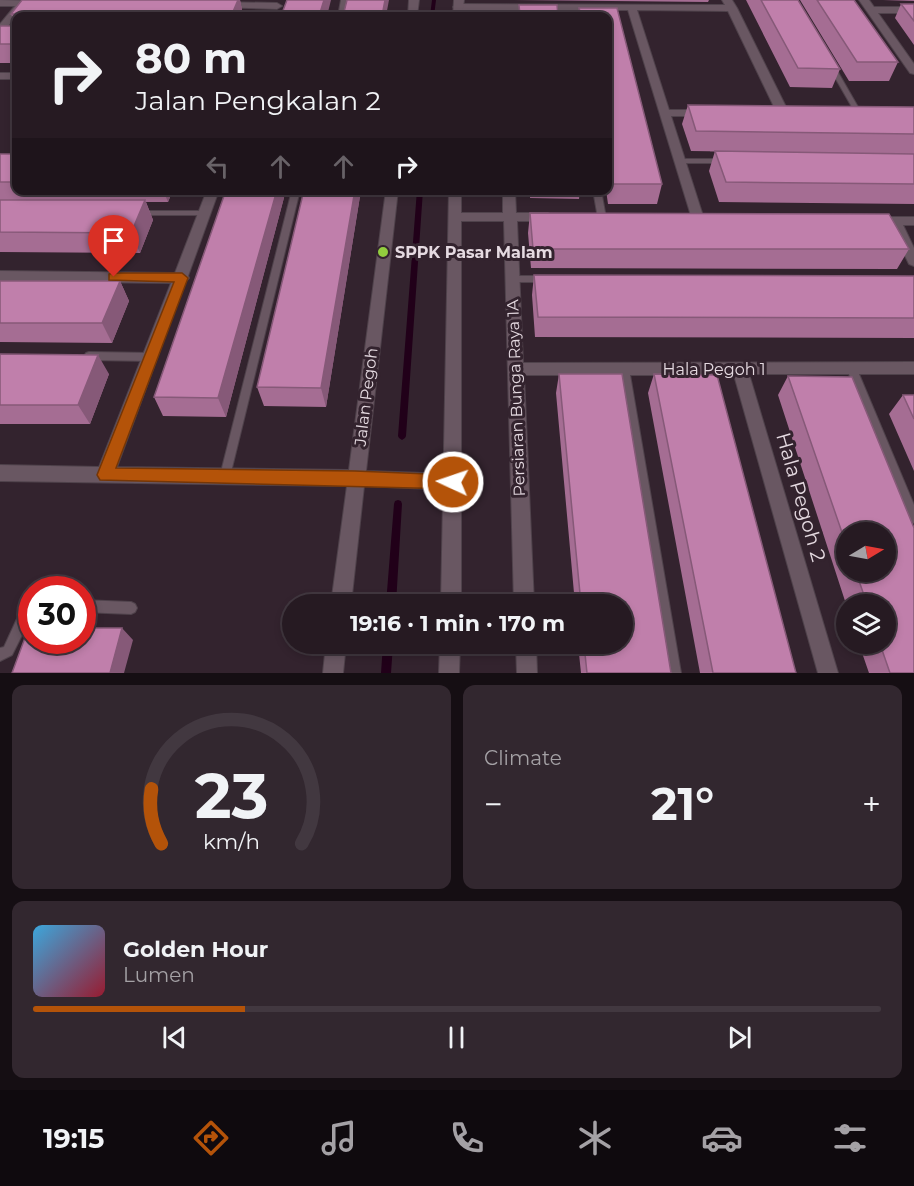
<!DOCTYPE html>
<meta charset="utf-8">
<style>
:root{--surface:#261a22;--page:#32272f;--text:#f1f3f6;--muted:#a4a1a5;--line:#423840;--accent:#b45309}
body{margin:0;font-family:Montserrat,sans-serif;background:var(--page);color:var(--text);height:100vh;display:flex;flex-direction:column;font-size:22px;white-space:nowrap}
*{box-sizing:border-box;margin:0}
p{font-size:20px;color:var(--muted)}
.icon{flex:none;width:33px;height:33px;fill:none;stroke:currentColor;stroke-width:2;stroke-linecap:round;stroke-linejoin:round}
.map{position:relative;height:673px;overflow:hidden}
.sheet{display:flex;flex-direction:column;gap:12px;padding:12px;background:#150e13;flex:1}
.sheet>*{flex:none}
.top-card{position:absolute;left:12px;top:12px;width:600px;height:183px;border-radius:12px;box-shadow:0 3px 9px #0003,0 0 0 2px var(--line);background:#261a22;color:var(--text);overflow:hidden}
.needle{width:39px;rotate:80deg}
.buttons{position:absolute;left:836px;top:522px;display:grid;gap:12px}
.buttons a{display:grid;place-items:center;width:60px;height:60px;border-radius:50%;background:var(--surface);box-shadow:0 3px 9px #0003,0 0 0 2px var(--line);font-size:30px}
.speed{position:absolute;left:18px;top:576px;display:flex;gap:12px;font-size:30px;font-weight:700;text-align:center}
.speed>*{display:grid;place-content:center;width:78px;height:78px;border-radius:50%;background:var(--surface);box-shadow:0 3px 9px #0003,0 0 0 2px var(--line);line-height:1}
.speed .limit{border:9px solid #d22;background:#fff;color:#111}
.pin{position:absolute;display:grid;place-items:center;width:51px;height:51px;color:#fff;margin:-62px -26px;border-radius:50% 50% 50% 0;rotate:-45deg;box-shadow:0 0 6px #0007}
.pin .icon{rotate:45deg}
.me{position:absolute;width:66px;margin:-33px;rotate:273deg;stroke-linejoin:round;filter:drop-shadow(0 0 4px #0008)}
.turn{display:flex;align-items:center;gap:21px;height:126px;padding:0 24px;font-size:27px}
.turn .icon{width:78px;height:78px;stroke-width:2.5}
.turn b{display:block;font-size:42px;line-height:51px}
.lanes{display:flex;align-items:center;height:57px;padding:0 24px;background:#0003;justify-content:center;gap:30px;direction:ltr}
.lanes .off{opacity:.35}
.big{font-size:45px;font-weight:700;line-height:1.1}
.sheet .tile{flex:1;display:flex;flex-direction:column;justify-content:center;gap:9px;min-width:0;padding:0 21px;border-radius:12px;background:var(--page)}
.sheet .dial{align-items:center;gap:0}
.dial svg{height:156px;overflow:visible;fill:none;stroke:var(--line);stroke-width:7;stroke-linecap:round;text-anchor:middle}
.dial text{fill:var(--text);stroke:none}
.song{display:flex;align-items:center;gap:18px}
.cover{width:72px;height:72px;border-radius:9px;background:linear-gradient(135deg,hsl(200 70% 55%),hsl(350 70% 35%))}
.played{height:6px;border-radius:3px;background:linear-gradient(90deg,var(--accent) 25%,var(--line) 25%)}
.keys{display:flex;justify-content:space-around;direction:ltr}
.heat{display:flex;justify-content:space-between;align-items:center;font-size:33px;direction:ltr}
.sheet .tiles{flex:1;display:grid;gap:12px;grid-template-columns:1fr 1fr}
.tile:last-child{grid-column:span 2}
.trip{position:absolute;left:282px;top:594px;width:351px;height:60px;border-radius:30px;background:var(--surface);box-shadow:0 3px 9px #0003,0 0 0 2px var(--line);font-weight:700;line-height:60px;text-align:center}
.tab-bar{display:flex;height:96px;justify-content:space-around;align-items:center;background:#0f0a0e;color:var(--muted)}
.tab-bar .icon{width:42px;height:42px}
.tab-bar .selected{color:var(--accent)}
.tab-bar b{font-size:27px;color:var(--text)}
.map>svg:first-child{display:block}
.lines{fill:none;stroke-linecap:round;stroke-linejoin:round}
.stream{fill:#210019;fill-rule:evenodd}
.lane-casing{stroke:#4f424b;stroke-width:2}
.street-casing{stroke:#4f424b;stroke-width:2}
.secondary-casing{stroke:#4f424b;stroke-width:2}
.lane{fill:#695762;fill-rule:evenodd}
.street{fill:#695762;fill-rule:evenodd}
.secondary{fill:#695762;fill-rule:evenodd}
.wall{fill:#a56d93;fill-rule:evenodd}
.shaded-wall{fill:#865978}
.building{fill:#c07fab;stroke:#865978;stroke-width:1.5}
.route{fill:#b45309;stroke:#753606;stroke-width:1.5}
.poi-dot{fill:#92cd3e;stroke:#33232e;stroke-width:2}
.labels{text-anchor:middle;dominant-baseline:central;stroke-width:6;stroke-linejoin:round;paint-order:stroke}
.poi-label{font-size:16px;font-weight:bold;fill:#e5dae1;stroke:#33232e;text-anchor:start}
.street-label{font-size:16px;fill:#e5dae1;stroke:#33232e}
.near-street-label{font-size:20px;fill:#e5dae1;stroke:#33232e}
</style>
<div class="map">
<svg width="914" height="673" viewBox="0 0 914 673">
<rect width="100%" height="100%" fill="#33232e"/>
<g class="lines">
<path class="stream" d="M432 0H436L434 16H430Z
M417 190H423L406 436 405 438 402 440 399 438 398 436Z
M398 500 401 501 402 504 396 604H386L394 504 395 501Z
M383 644H393L391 673H381Z"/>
<g class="lane-casing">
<path id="lane" d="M341 0H347L343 16H338Z
M562 7 567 8 568 16H563Z
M830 66 835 67 862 114 861 115H857L856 114 829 67Z
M677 159H723L727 161 723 163H677Z
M292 190H300L230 476 229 479 225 481 221 479 220 476Z
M593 190H601L606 218 605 220 602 221 598 218Z
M137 211H205L209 213 205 215H137L136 213Z
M512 276H546L550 279 546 282H512L508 279Z
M89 352 151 353 154 354 156 357 154 360 151 361 89 360 86 359 84 356 86 353Z
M851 363 854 364 856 367 914 505V523L910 522 909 518 846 367 848 364Z
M624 365 627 366 629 369 681 673H669L619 369 621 366Z
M82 600 131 602 135 604 137 608 135 612 131 614 82 612Z
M32 601V615L12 655 0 661V648L4 647 22 608Z"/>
</g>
<g class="street-casing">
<path id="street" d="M0 0 37 1 42 4 37 7 25 6 3 32 0 33V24L15 6H0Z
M409 0H419L417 16H408Z
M722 0H732L737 8 789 113 787 115 783 116 777 113 728 11 637 10 669 110H704L710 113 704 116H671L704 219 698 223 692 219 628 10H458L453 7 458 4 725 5Z
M859 0H869L874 7H914V13H878L914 64V74L910 73Z
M220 2 277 3 282 6 277 9 217 7V3Z
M0 73H16V79H0Z
M207 190H219L188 276 189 278 185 282 117 467 349 470 386 190H398L366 471 453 474 459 477 462 482 459 487 453 490 364 486 351 604H331L347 486 0 481V465L99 467 171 283 0 281V271L175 273Z
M503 190H515L516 213H548L554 217 548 221H517L523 363 914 362V374H749L838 673H818L734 375H524L534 604H514L504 221H455L449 217 455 213H503Z
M872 217H914V225H903L914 248V266L909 264 890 225 867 224 865 221 867 218Z
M326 644H346L343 673H323Z
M516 644H536L537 673H517Z"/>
</g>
<g class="secondary-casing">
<path id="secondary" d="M454 0H464L462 16H453Z
M449 190H461V604H441Z
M440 644H460L459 673H439Z"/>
</g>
<use href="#lane" class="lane"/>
<use href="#street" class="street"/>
<use href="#secondary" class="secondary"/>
</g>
<path class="wall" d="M22 0H240L243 15 242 16H16V63H0V27L16 26 11 14Z
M514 0H709L708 2Z
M746 0H798L840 69 832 88 790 87Z
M800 0H854L898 62 889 81H849Z
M883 0H914V1Z
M901 4H914V45L895 18Z
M579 8H617L662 184 657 204H608L606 190H608V16H578Z
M688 105 914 107V154L691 151 682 124Z
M715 151 914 154V204L719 202 709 171Z
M0 154H16V190H173L168 202H146L153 220 140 253 0 252Z
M226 190H286L226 417 163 416 154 397Z
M304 190H361L326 407 264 406 257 387Z
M530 190H580L579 199 530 198Z
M530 213 909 249 897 269 531 268 528 233Z
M534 275 914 276V338L535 337 532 295Z
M0 281H120L129 301 112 343 0 342Z
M0 354 109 374 90 424H0Z
M559 374 671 673H581L578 644H622V604H575L556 393Z
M654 374 796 673H700L648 393Z
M788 376 852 377 914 528V673H869L859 644H885V604H846L778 395ZM846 532H885V572H846Z
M903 395H914V471L889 414Z"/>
<path class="shaded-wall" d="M238 0H240L243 15 242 16H233L232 14Z
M324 0H331L327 16H319Z
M385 0H389L386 16H382Z
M163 190H173L168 202Z
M277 190H286L226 417 218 398Z
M355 190H361L326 407 321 388Z
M145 200 153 220 140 253 131 233Z
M120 281 129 301 112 343 102 323Z
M98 355 109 374 90 424 78 405Z
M122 628 133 640 124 673H110Z"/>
<path class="building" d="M22 0H238L232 14H11Z
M287 0H324L319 16H281Z
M347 0H385L382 16H343Z
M761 0H798L840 69 798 68Z
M817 0H854L898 62H857Z
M901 4H914V21Z
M519 5H557L558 16H520Z
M579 8H617L662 184H612L608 161V16H581Z
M1 26H16V44H0V27Z
M688 105 914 107V134L696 131Z
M715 151 914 154V184L726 182Z
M0 154H16V182H0Z
M226 190H277L218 398 154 397Z
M304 190H355L321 388 257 387Z
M0 200H145L131 233 0 232Z
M530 213 889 214 909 249H533Z
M534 275 914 276V318L538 317Z
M0 281H120L102 323H0Z
M0 354 98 355 78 405H0Z
M559 374H622L671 673H587L584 644H622V604H581Z
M654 374 717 375 796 673H713Z
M788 376 852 377 914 528V673H890L880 644H885V604H867L856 572H885V532H846V544Z
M903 395H914V419Z
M29 627H32V640H82V628H122L110 673H12Z"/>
<path class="route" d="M114 273H182L188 278 116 468 355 471 453 475 458 477 461 482 458 487 453 489 100 480 97 475 174 282 109 280V274Z"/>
<circle class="poi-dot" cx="383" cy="252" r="6"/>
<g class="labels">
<g class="poi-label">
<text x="395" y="252">SPPK Pasar Malam</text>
</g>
<g class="street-label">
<text x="714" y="369">Hala Pegoh 1</text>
<text transform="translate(366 397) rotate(-83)">Jalan Pegoh</text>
<text transform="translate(516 398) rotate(-92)">Persiaran Bunga Raya 1A</text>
</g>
<g class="near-street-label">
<text transform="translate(801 497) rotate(74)">Hala Pegoh 2</text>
</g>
</g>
</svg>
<div class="buttons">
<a><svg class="needle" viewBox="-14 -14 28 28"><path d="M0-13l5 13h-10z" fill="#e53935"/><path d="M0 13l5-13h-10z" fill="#a4a1a5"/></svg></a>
<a><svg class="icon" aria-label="layers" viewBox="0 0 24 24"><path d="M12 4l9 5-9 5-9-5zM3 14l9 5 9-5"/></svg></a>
</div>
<div class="speed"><div class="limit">30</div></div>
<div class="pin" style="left:114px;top:277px;background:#d93025"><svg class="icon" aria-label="arrive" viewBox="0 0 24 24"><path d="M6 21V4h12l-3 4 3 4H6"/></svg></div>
<svg class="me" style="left:453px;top:482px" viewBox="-20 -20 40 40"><circle r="17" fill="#b45309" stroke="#fff" stroke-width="3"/><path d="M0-11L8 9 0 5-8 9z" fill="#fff"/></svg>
<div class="trip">19:16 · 1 min · 170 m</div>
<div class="top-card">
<div class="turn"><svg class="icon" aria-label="right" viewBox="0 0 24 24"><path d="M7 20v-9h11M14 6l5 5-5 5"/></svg><div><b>80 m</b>Jalan Pengkalan 2</div></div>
<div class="lanes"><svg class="icon off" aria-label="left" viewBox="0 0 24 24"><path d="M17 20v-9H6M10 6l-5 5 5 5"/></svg><svg class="icon off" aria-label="ahead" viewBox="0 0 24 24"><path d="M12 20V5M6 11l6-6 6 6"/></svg><svg class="icon off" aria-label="ahead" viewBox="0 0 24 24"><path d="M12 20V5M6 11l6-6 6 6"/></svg><svg class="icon" aria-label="right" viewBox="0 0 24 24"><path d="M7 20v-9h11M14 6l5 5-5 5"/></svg></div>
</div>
</div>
<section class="sheet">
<div class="tiles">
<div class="tile dial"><svg viewBox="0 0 100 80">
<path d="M14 69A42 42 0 1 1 86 69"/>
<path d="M14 69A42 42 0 0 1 9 41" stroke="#b45309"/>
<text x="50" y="56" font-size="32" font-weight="700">23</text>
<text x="50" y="72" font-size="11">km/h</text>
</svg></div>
<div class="tile"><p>Climate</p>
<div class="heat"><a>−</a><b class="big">21°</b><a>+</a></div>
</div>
<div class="tile">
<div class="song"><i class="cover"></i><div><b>Golden Hour</b><p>Lumen</p></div></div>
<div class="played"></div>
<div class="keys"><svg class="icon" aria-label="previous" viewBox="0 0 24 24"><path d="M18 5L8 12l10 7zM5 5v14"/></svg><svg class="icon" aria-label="pause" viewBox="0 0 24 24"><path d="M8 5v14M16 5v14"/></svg><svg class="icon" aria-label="next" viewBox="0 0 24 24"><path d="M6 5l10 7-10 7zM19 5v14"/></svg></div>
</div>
</div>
</section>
<nav class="tab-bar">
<b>19:15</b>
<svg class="icon selected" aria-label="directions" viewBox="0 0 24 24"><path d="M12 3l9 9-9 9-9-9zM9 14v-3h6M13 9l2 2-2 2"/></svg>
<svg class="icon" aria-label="music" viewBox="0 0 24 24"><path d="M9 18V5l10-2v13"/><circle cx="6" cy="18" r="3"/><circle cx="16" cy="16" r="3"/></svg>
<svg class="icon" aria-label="phone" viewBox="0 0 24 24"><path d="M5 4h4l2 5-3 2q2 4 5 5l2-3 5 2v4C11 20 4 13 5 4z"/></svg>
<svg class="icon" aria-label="climate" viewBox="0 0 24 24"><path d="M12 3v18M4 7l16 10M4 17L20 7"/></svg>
<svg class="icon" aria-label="car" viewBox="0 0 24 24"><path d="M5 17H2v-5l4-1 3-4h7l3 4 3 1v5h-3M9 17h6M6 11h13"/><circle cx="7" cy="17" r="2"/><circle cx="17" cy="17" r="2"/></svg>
<svg class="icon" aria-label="filters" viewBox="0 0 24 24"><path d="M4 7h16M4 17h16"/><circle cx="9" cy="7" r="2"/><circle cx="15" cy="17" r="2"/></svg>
</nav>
